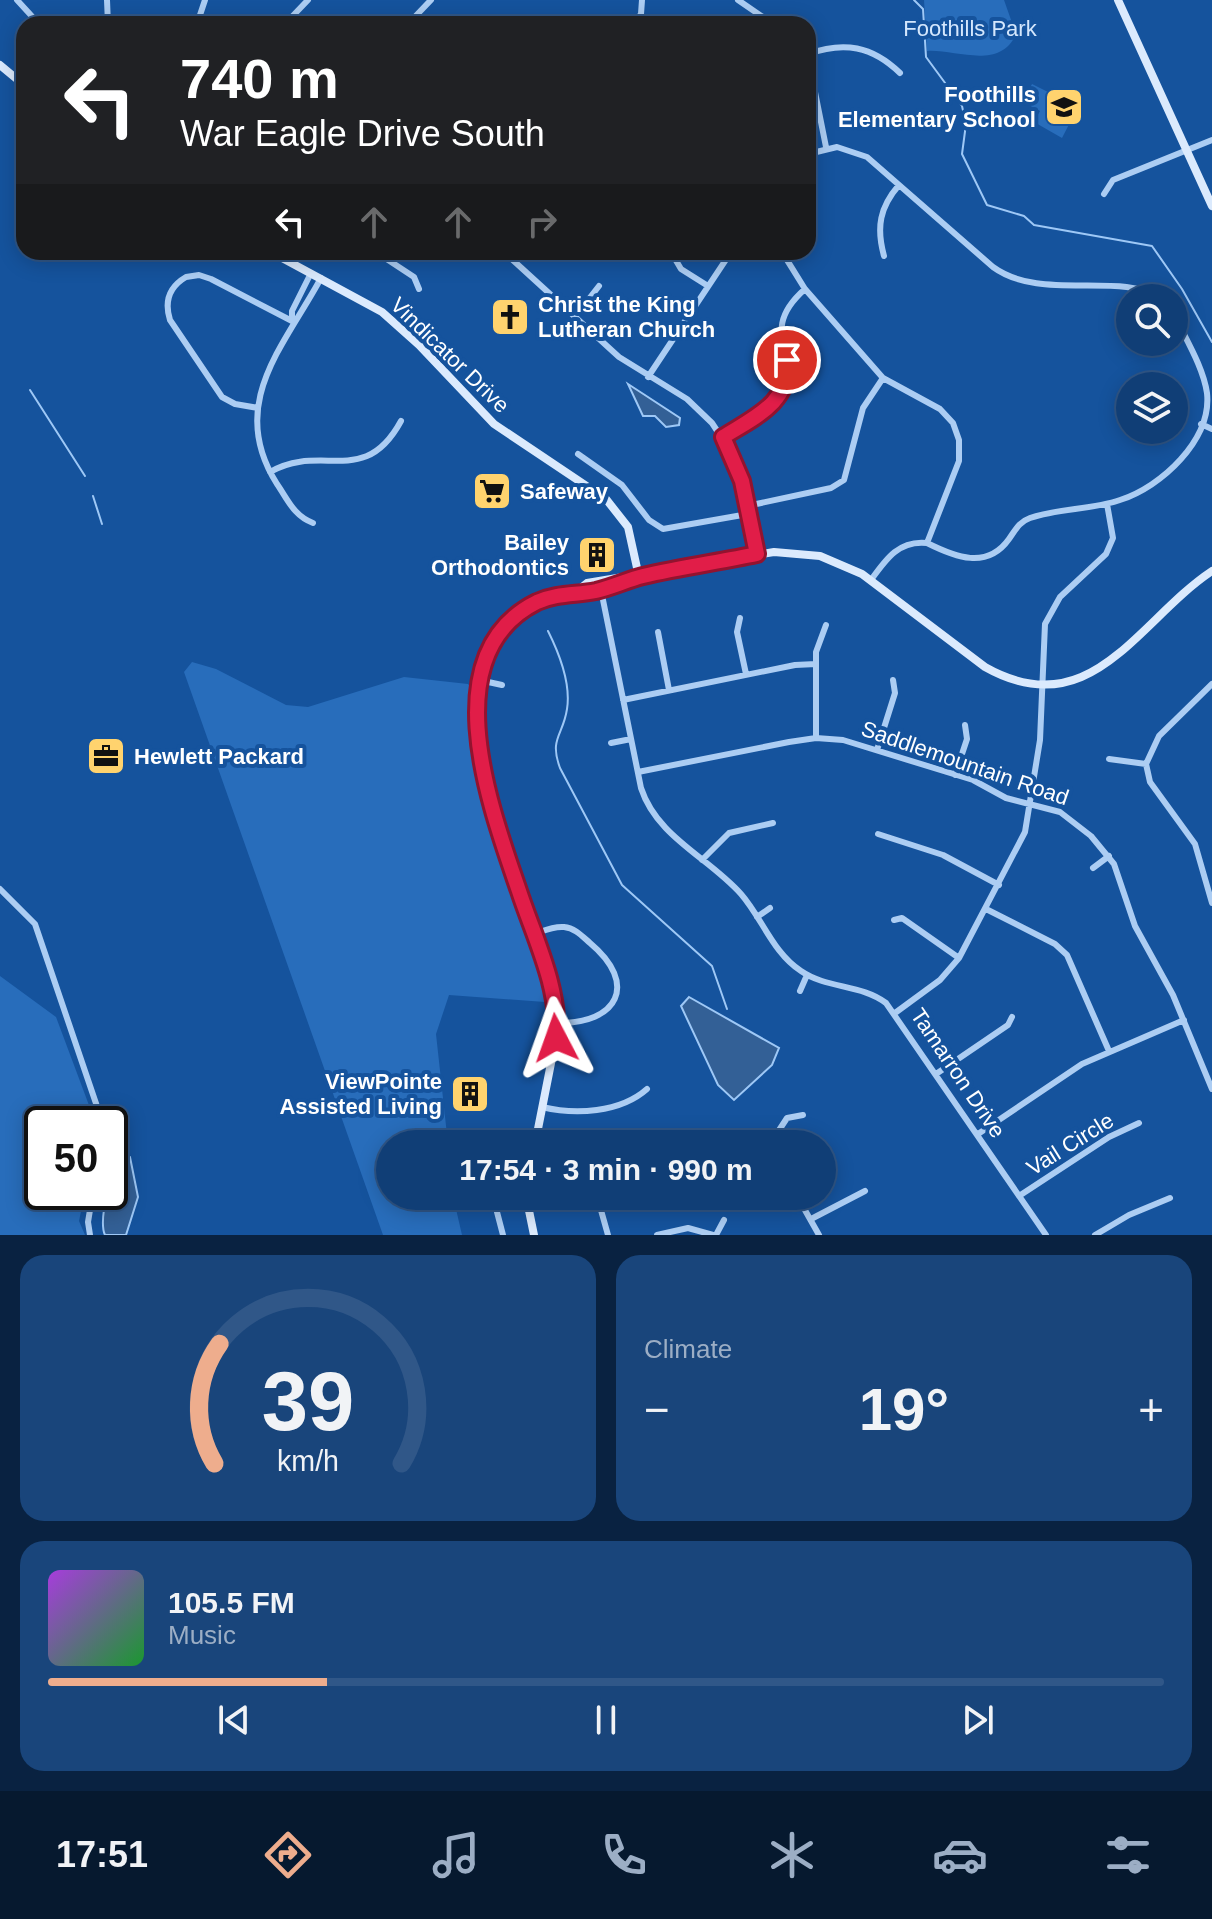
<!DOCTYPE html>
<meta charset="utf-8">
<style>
:root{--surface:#103e76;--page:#19457b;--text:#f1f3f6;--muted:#9caec5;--line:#305788;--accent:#eead8d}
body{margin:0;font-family:Helvetica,sans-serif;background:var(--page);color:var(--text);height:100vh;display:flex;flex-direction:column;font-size:30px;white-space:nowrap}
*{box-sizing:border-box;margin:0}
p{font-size:26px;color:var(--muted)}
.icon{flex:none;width:44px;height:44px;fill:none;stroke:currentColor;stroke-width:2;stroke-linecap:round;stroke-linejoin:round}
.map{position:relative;height:1235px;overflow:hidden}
.drawer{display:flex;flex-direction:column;gap:20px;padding:20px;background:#092241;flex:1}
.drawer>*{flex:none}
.banner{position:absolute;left:16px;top:16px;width:800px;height:244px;border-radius:24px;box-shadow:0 4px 20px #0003,0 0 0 2px var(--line);background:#202124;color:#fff;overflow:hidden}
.fabs{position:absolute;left:1116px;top:284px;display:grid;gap:16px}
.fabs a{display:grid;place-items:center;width:72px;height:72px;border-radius:50%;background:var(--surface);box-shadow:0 4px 20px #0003,0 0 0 2px var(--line);font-size:40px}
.speed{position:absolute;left:24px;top:1106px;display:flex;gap:16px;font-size:40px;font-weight:700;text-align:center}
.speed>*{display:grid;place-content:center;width:104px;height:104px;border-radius:50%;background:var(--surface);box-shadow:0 4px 20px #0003,0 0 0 2px var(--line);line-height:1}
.speed .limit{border:4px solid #111;border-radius:12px;background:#fff;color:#111}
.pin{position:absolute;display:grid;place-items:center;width:68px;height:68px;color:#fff;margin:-34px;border:4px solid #fff;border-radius:50%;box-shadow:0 2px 8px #0007}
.me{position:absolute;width:88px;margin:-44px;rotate:356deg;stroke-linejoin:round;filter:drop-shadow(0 0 6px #0008)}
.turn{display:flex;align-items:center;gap:28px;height:168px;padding:0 32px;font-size:36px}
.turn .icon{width:104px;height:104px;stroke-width:2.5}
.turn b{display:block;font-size:56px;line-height:68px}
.lanes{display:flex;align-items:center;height:76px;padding:0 32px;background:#0003;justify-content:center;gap:40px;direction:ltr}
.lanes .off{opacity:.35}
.big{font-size:60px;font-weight:700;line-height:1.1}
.drawer .tile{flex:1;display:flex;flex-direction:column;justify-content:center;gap:12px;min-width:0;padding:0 28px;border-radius:24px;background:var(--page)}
.drawer .dial{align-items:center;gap:0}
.dial svg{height:208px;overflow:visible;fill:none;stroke:var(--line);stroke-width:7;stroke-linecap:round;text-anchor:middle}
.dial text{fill:var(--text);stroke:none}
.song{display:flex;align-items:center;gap:24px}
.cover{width:96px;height:96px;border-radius:12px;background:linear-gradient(135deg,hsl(280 70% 55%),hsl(130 70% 35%))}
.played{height:8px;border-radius:4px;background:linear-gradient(90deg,var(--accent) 25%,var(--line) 25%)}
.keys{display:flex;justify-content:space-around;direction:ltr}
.heat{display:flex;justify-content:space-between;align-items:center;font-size:44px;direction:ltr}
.drawer .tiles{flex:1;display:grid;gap:20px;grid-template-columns:1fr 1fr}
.tile:last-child{grid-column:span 2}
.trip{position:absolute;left:376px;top:1130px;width:460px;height:80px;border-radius:40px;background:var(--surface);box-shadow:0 4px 20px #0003,0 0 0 2px var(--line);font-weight:700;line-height:80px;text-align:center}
.dock{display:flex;height:128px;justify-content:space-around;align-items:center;background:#06192f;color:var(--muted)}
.dock .icon{width:56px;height:56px}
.dock .selected{color:var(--accent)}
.dock b{font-size:36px;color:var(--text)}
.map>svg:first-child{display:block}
.green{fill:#286dbb}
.water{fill:#336096;stroke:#9ec8f6;stroke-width:2}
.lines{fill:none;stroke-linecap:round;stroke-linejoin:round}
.stream{stroke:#9ec8f6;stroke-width:2}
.street{stroke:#accdf3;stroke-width:6}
.secondary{stroke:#dbeafd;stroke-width:8}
.route-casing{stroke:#92132f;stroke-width:20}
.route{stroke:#e11d48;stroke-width:14}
.labels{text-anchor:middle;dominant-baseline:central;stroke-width:8;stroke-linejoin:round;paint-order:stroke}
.park-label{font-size:22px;fill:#d4e7fd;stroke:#15539d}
.poi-label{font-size:22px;font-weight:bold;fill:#fff;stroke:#15539d;text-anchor:end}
.street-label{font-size:22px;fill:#fff;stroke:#15539d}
</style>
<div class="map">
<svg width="1212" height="1235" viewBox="0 0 1212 1235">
<rect width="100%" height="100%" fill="#15539d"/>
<path class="green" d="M924 0H1004L1016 34C1000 71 955 49 927 51Z
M1032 84 1078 107 1062 138 1034 122 1040 111 1023 102Z
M192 662 216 669 286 705 308 707 404 677 468 684 478 696 487 792 553 992 545 1002 449 995 436 1034 448 1144H390V1196H453L462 1235H383L184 672Z
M0 976 56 1017 96 1124H42V1192H85L79 1221 85 1235H0Z"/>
<path class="water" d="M628 384 680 418 679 425 666 427 655 416H643Z
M689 997 779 1048 772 1065 734 1100 718 1085 681 1006Z
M124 1153 130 1157 138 1197 126 1235H105C98 1220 112 1164 124 1153Z"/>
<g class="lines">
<path class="stream" d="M914 0 923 9 926 57 962 106 966 124 962 154 987 205 1024 216 1034 225 1152 246 1182 289 1212 342
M30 390 85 476
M93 496 102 524
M548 631C559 653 571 684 567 709 563 736 549 738 560 768L622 885 712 966 727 1009"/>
<path class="street" d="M17 0 39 24
M107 0 108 24
M738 0 773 24
M197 24 205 0
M285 24 308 0
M408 24 431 0
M633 24 641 14 642 0
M808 54C844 41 872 46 900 73
M808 57 826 147
M808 154 837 147 867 157 993 267C1041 302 1119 271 1161 298
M1104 194 1113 180 1212 140
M376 252 414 277 419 289
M504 252 619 357 687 399 712 423 733 455 757 554
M671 252 681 269 708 286
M782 252 805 289 883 378 940 409 953 423 959 440V461L927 543C955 557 987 570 1009 539 1016 529 1019 522 1030 518 1059 508 1091 510 1120 500 1161 487 1212 440 1207 393 1203 366 1185 338 1174 314
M884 256C876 227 880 207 899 185
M574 318 599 286
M292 321V311L311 273
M648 377 731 252
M258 408 235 404 222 397 170 320C164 301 169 287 186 277L199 275 211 279 292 321
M1201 424 1212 429
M723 437C741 426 766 414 779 397 808 357 753 335 805 289
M578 454 622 485 649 520 663 529 748 514
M270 472C322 442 364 489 401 421
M747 506 831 488 844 480 863 408 883 378
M313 523C294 516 288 500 277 484 226 404 285 345 321 278
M871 580C886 559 899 540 927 543
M601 590 641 788C657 837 708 857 741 894 762 918 773 953 801 971 827 989 861 984 886 1003L1046 1235
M740 618 737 632 746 674
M658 632 669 690
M479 680 502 685
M1212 684 1159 736 1146 764 1150 782 1195 844 1212 903
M623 700 795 665 816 664
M816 738V652L826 625
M611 743 631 739
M877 750 895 693 893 680
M1109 759 1146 764
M638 772 789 742 816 738 843 740 973 780 1006 798 1060 812 1091 836 1114 864 1135 926 1173 995 1212 1089
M955 775 967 739 965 725
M878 834 943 855 999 885
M702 860 729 833 773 823
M1093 868 1109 856
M0 889 35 924 103 1124
M986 909 1055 944 1067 955 1109 1051
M757 917 770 908
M894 920 902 918 959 958
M534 934C543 931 553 926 564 927 575 928 582 936 590 943 639 984 618 1024 557 1023
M800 991 807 975
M895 1013 940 980 959 958 1025 832 1040 740 1045 624 1060 597 1106 554 1113 538 1107 504
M936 1074 1008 1025 1012 1017
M542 1107C575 1115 620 1113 647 1089
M978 1134 1082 1064 1184 1020
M770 1144 787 1118 803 1115
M597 1196 608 1235
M797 1196 819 1235
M1019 1196 1109 1137 1139 1123
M526 1197 548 1196
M497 1212 503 1235
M813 1218 865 1191
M90 1235 88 1222 93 1192
M657 1235 688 1228 713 1235
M716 1235 724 1220
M1095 1235 1129 1215 1170 1198"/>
<path class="secondary" d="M1118 0 1212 206
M0 65 24 85
M271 252 382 312 419 345 494 424 606 499 628 527 639 577
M577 591 587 583 774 552 820 556 862 574 985 667C1091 727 1138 620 1212 571
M535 1144 556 1038V1006C535 908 416 693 518 615 555 586 601 600 638 577
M526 1196 534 1235"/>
</g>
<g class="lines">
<g class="route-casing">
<path id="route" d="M556 1038C560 988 534 937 519 891 491 809 432 654 537 602 557 593 576 595 596 591 613 587 627 580 643 576 680 567 719 562 757 554L742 481 723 437C753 418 792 402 787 360"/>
</g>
<use href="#route" class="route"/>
</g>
<defs>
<g id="school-square" transform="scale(2)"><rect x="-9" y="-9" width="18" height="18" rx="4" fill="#ffd36e" stroke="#15539d"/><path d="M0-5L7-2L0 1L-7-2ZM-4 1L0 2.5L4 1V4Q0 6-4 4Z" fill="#111"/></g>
<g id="church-square" transform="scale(2)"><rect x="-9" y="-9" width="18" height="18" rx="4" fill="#ffd36e" stroke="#15539d"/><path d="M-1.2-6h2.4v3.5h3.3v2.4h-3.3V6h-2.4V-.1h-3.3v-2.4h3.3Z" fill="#111"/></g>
<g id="supermarket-square" transform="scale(2)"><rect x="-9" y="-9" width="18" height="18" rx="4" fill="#ffd36e" stroke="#15539d"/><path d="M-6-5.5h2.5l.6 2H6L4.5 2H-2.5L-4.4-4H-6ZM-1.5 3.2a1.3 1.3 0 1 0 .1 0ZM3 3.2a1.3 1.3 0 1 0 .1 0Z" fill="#111"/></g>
<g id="building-square" transform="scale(2)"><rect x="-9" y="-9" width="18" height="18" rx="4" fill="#ffd36e" stroke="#15539d"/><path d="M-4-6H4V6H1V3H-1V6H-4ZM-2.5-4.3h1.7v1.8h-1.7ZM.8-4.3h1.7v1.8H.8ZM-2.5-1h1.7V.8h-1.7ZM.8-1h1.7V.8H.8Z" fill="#111"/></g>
<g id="office-square" transform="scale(2)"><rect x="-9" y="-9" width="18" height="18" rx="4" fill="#ffd36e" stroke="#15539d"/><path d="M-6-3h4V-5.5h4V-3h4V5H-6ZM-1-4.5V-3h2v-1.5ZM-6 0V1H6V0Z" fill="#111"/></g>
</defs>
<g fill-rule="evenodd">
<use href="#school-square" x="1064" y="107"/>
<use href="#church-square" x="510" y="317"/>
<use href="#supermarket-square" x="492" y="491"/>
<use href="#building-square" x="597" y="555"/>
<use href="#office-square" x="106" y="756"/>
<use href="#building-square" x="470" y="1094"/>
</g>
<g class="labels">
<g class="park-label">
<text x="970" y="28">Foothills Park</text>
</g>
<g class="poi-label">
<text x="1036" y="94">Foothills<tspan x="1036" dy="25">Elementary School</tspan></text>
<text x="538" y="304" text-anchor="start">Christ the King<tspan x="538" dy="25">Lutheran Church</tspan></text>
<text x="520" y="491" text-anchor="start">Safeway</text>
<text x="569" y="542">Bailey<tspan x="569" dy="25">Orthodontics</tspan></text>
<text x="134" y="756" text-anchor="start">Hewlett Packard</text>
<text x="442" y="1081">ViewPointe<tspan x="442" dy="25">Assisted Living</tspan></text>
</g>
<g class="street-label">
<text transform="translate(450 355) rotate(44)">Vindicator Drive</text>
<text transform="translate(965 763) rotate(19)">Saddlemountain Road</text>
<text transform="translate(958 1073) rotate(56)">Tamarron Drive</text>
<text transform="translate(1070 1144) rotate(-32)">Vail Circle</text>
</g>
</g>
</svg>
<div class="fabs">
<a><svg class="icon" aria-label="search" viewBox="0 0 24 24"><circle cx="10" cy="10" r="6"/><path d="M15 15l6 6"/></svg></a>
<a><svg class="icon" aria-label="layers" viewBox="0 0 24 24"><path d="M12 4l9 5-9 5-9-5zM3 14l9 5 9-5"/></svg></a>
</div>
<div class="speed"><div class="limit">50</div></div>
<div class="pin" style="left:787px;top:360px;background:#d93025"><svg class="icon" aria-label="arrive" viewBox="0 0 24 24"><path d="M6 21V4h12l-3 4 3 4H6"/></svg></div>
<svg class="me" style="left:556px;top:1038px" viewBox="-20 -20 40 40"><path d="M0-17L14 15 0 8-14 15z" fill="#e11d48" stroke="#fff" stroke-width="4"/></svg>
<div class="trip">17:54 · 3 min · 990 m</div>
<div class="banner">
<div class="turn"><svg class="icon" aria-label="left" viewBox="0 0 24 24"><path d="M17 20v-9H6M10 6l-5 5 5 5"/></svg><div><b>740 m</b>War Eagle Drive South</div></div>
<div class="lanes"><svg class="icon" aria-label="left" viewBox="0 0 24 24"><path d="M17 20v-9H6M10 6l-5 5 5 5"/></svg><svg class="icon off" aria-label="ahead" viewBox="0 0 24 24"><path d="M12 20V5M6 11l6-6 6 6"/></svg><svg class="icon off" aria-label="ahead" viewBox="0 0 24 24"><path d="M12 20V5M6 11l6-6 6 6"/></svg><svg class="icon off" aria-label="right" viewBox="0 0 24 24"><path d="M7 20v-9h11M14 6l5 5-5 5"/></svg></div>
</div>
</div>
<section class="drawer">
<div class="tiles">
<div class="tile dial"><svg viewBox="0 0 100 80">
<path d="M14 69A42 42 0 1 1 86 69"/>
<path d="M14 69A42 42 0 0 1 16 23" stroke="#eead8d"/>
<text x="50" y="56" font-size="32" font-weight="700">39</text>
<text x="50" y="72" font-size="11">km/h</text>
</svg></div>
<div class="tile"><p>Climate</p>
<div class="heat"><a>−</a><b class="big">19°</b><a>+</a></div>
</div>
<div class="tile">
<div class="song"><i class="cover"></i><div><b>105.5 FM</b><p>Music</p></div></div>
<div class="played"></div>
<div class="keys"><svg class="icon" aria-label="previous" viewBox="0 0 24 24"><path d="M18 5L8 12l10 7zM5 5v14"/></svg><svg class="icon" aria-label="pause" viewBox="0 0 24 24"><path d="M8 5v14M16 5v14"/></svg><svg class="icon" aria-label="next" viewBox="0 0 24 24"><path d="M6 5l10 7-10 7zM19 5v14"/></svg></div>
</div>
</div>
</section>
<nav class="dock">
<b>17:51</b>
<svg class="icon selected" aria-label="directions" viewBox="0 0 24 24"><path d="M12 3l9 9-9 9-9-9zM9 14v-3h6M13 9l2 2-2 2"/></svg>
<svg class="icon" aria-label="music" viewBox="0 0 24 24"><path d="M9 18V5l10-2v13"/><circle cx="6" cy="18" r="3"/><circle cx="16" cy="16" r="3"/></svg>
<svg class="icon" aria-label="phone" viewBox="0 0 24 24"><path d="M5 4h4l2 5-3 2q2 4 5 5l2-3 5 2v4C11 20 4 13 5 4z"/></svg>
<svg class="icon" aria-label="climate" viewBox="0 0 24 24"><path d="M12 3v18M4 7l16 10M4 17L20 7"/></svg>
<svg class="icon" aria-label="car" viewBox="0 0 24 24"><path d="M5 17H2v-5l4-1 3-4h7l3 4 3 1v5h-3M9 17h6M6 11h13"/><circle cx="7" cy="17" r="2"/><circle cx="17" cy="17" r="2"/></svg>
<svg class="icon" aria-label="filters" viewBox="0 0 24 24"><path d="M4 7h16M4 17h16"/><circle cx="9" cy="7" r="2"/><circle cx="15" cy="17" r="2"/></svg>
</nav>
